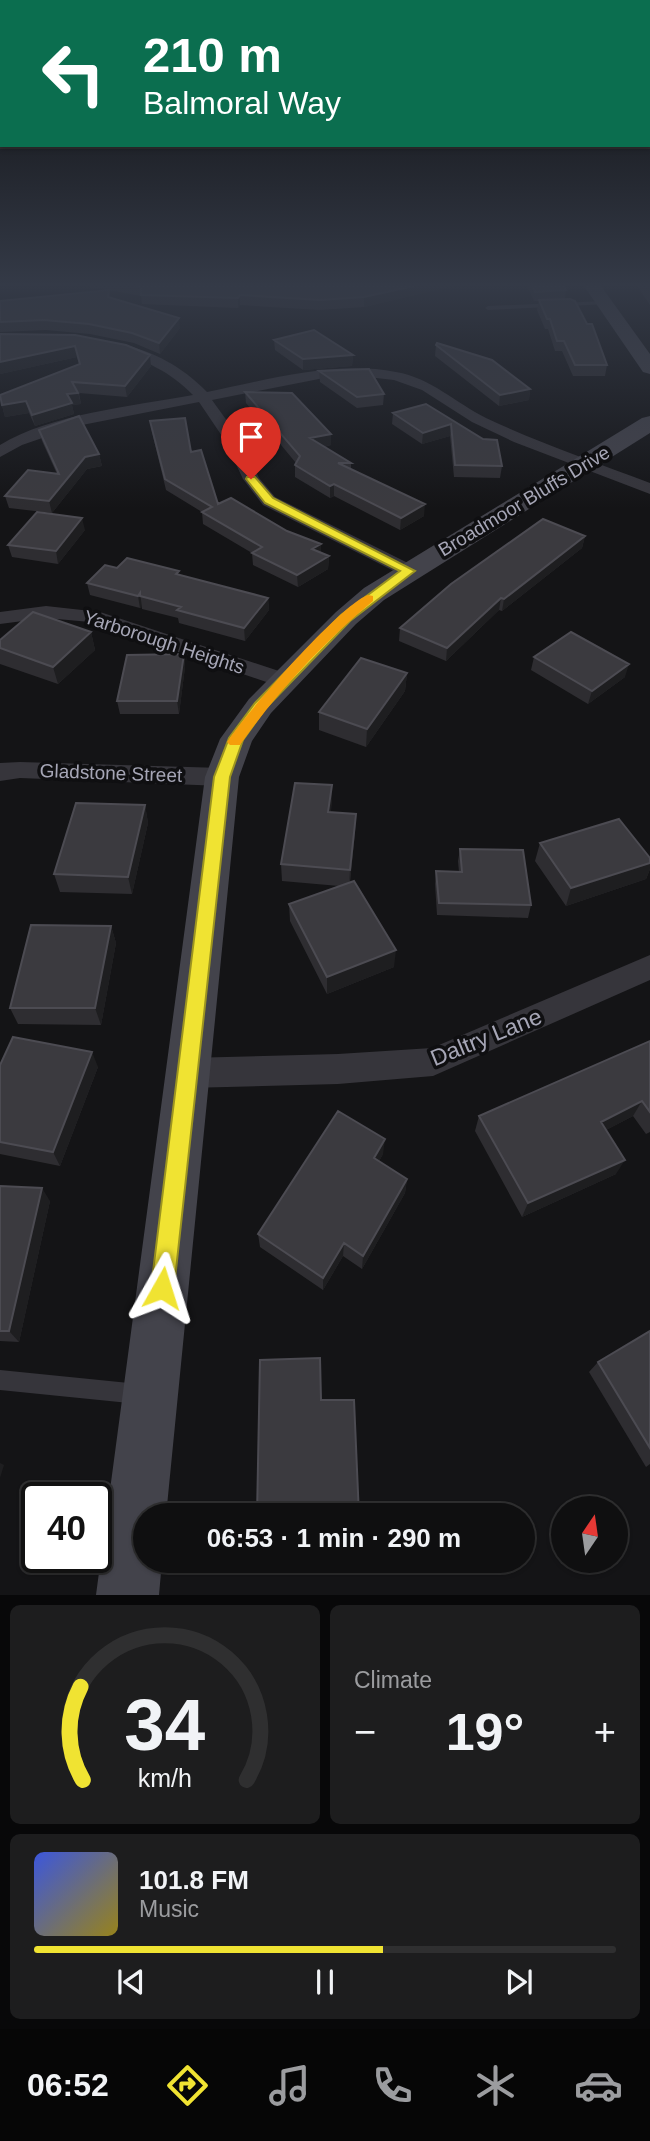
<!DOCTYPE html>
<meta charset="utf-8">
<style>
:root{--surface:#0f0f10;--page:#1d1d1e;--text:#f1f3f6;--muted:#9b9c9f;--line:#2f2f30;--accent:#f0e332}
body{margin:0;font-family:Helvetica,sans-serif;background:var(--page);color:var(--text);height:100vh;display:flex;flex-direction:column;font-size:26px;white-space:nowrap}
*{box-sizing:border-box;margin:0}
p{font-size:23px;color:var(--muted)}
.icon{flex:none;width:38px;height:38px;fill:none;stroke:currentColor;stroke-width:2;stroke-linecap:round;stroke-linejoin:round}
.map{position:relative;height:1595px;overflow:hidden}
.panel{display:flex;flex-direction:column;gap:10px;padding:10px;background:#080809;flex:1}
.panel>*{flex:none}
.top-card{position:absolute;left:0px;top:0px;width:651px;height:147px;box-shadow:0 2px 5px #0004,0 0 0 2px var(--line);background:#0b6e4f;color:#fff;overflow:hidden}
.needle{width:46px;rotate:13deg}
.tools{position:absolute;left:551px;top:1496px;display:grid;gap:14px}
.tools a{display:grid;place-items:center;width:77px;height:77px;border-radius:50%;background:var(--surface);box-shadow:0 2px 5px #0004,0 0 0 2px var(--line);font-size:35px}
.speed{position:absolute;left:21px;top:1482px;display:flex;gap:14px;font-size:35px;font-weight:700;text-align:center}
.speed>*{display:grid;place-content:center;width:91px;height:91px;border-radius:50%;background:var(--surface);box-shadow:0 2px 5px #0004,0 0 0 2px var(--line);line-height:1}
.speed .limit{border:4px solid #111;border-radius:10px;background:#fff;color:#111}
.pin{position:absolute;display:grid;place-items:center;width:60px;height:60px;color:#fff;margin:-72px -30px;border-radius:50% 50% 50% 0;rotate:-45deg;box-shadow:0 0 7px #0007}
.pin .icon{rotate:45deg}
.me{position:absolute;width:77px;margin:-38px;rotate:6deg;stroke-linejoin:round;filter:drop-shadow(0 0 5px #0008)}
.turn{display:flex;align-items:center;gap:24px;height:147px;padding:0 28px;font-size:32px}
.turn .icon{width:91px;height:91px;stroke-width:2.5}
.turn b{display:block;font-size:49px;line-height:60px}
.big{font-size:52px;font-weight:700;line-height:1.1}
.panel .widget{flex:1;display:flex;flex-direction:column;justify-content:center;gap:10px;min-width:0;padding:0 24px;border-radius:10px;background:var(--page)}
.panel .dial{align-items:center;gap:0}
.dial svg{height:182px;overflow:visible;fill:none;stroke:var(--line);stroke-width:7;stroke-linecap:round;text-anchor:middle}
.dial text{fill:var(--text);stroke:none}
.song{display:flex;align-items:center;gap:21px}
.cover{width:84px;height:84px;border-radius:10px;background:linear-gradient(135deg,hsl(230 70% 55%),hsl(50 70% 35%))}
.played{height:7px;border-radius:4px;background:linear-gradient(90deg,var(--accent) 60%,var(--line) 60%)}
.keys{display:flex;justify-content:space-around;direction:ltr}
.heat{display:flex;justify-content:space-between;align-items:center;font-size:38px;direction:ltr}
.panel .tiles{flex:1;display:grid;gap:10px;grid-template-columns:1fr 1fr}
.widget:last-child{grid-column:span 2}
.trip{position:absolute;left:133px;top:1503px;width:402px;height:70px;border-radius:35px;background:var(--surface);box-shadow:0 2px 5px #0004,0 0 0 2px var(--line);font-weight:700;line-height:70px;text-align:center}
.tabs{display:flex;height:112px;justify-content:space-around;align-items:center;background:#060606;color:var(--muted)}
.tabs .icon{width:49px;height:49px}
.tabs .selected{color:var(--accent)}
.tabs b{font-size:32px;color:var(--text)}
.map>svg:first-child{display:block}
.lines{fill:none;stroke-linecap:round;stroke-linejoin:round}
.lane{fill:#36353b;fill-rule:evenodd}
.street{fill:#36353b;fill-rule:evenodd}
.secondary{fill:#43434b;fill-rule:evenodd}
.wall{fill:#2e2d31}
.shaded-wall{fill:#1e1e20}
.building{fill:#3b3a3f;stroke:#4c4b52;stroke-width:2}
.route{fill:#f0e332;stroke:#9c9420;stroke-width:2}
.slow{fill:#f59e0b}
.labels{text-anchor:middle;dominant-baseline:central;stroke-width:7;stroke-linejoin:round;paint-order:stroke}
.street-label{font-size:19px;fill:#a6a6b6;stroke:#0f0f11}
.near-street-label{font-size:23px;fill:#a6a6b6;stroke:#0f0f11}
</style>
<div class="map">
<svg width="650" height="1595" viewBox="0 0 650 1595">
<rect width="100%" height="100%" fill="#141416"/>
<g class="lines">
<path class="lane" d="M605 301 607 304 488 310 485 308 488 306Z
M0 1370 139 1384 146 1387 149 1394 146 1401 139 1404 0 1390Z"/>
<path class="street" d="M119 343C156 353 180 365 207 392 268 380 334 360 396 372 431 378 456 403 486 418 539 443 595 462 650 483V494L514 442 472 422 422 390 394 380 359 376 324 378 212 400 240 439 259 478 275 497 416 567 418 571 416 575H402L263 505 243 479 224 439 199 402 77 426 22 445 0 457V445C50 414 134 406 193 395 170 371 145 361 114 350L112 347Z
M46 606 100 612 294 676 297 681 294 686H278L90 622 46 618 0 624V612Z
M20 762 222 768 230 771 234 777 230 783 222 786 20 778 0 781V763Z
M650 955V980L433 1076 338 1084 187 1088 176 1083 171 1073 176 1063 187 1058 338 1054 432 1048Z"/>
<path class="secondary" d="M584 286H601L650 354V374L643 372Z
M650 416V433L384 600 356 624 271 713 252 741 239 777 166 1516H145V1561H162L159 1595H96L205 777 220 739 249 699 336 612 364 588 642 418Z"/>
</g>
<path class="wall" d="M84 286H453L364 307 320 310 240 305 238 308 142 304 141 296 109 290 110 298 180 328 160 354 134 343 90 334 46 330 0 332V301L109 290Z
M527 286H564L566 290 565 299 607 365 605 376H573L562 351H555L548 329H545L537 310 539 301H534Z
M637 286H650V305Z
M0 334 151 366 127 397 79 393 81 404 72 405 74 414 35 426 29 413 5 417 0 398 79 364 77 357 0 374Z
M274 340 353 355 352 366 303 370 275 350Z
M436 345 530 389 529 400 499 406 435 356Z
M319 371 384 394 383 405 357 408 320 382Z
M245 392 331 445 324 447 351 463V469L424 516 400 530 334 496 330 498 295 477V465L296 463 246 403Z
M426 404 483 439 502 466 500 478 454 477 450 436 422 444 392 424 393 413Z
M150 421 191 452 218 504 329 556 328 569 298 587 253 565 252 553 203 524 202 512 166 490 152 432Z
M39 430 99 454 102 466 87 469 52 513 9 508 5 496 57 474 42 441Z
M85 530 58 564 12 557 8 545Z
M585 536 582 548 502 611 499 610 446 661 399 641 400 628Z
M117 568 179 575 268 598 269 610 245 641 179 623 178 618 142 609V607L140 608 90 595 87 583Z
M91 632 95 650 58 684 0 664V640Z
M184 654 185 667 179 714H120L117 701Z
M534 657 625 677 588 704 531 670Z
M407 673 405 691 366 747 319 730V712Z
M332 785 331 812 356 814 355 832 350 882 394 967 327 994 290 921 289 904 339 886 282 881 281 864Z
M145 805 148 823 132 894 60 892 54 874Z
M540 843 650 858V869L646 879 566 906 535 861Z
M460 849 531 905 528 918 437 915 435 884 436 871 459 872 458 861Z
M111 926 116 943 101 1025 18 1024 10 1008Z
M650 1041V1132L646 1134 633 1116 606 1130 616 1174 522 1217 475 1131 479 1116Z
M0 1065 98 1067 60 1166 0 1154Z
M383 1154 379 1161 407 1179 405 1193 362 1269 343 1256 323 1290 260 1247 258 1234Z
M0 1186 50 1201 19 1342 0 1341Z
M650 1331V1464L646 1467 589 1372 598 1362Z"/>
<path class="shaded-wall" d="M414 286H453L364 307V297Z
M240 295V305L238 308V298Z
M179 318 180 328 160 354 159 343Z
M75 346 77 357 0 374V362Z
M150 355 151 366 127 397 125 386Z
M353 355 352 366 303 370V359Z
M530 389 529 400 499 406 500 395Z
M78 393 81 404 72 405 74 414 35 426 32 415 67 394Z
M26 401 29 413 5 417 2 405Z
M451 424 450 436 422 444 423 433Z
M331 434V445L310 450V438Z
M99 454 102 466 87 469 52 513 49 501 85 457Z
M334 484V496L330 498V486Z
M425 504 424 516 400 530 401 518Z
M82 518 85 530 58 564 56 551Z
M585 536 582 548 502 611 504 599Z
M321 544V556L312 549Z
M329 556 328 569 298 587 297 575Z
M140 593 142 607 140 608 138 596Z
M268 598 269 610 245 641 244 628Z
M501 598 499 610 446 661 447 648Z
M91 632 95 650 58 684 53 667Z
M184 654 185 667 179 714 177 701Z
M629 664 625 677 588 704 592 691Z
M407 673 405 691 366 747 367 729Z
M332 785V803L328 829V812Z
M145 805 148 823 132 894 128 877Z
M356 814 355 832 349 887 350 870Z
M650 863V869L646 879 566 906 571 888Z
M111 926 116 943 101 1025 95 1008Z
M396 950 394 967 327 994V977Z
M92 1052 98 1067 60 1166 53 1152Z
M642 1101 633 1116 593 1137 601 1122Z
M385 1139 383 1154 373 1172 374 1158Z
M625 1160 616 1174 522 1217 528 1203Z
M407 1179 405 1193 362 1269 363 1256Z
M42 1188 50 1201 19 1342 9 1331Z
M344 1243 343 1256 323 1290V1278Z
M0 1463 4 1465 0 1478Z"/>
<path class="building" d="M136 286H414L364 297 320 300 240 295 238 298 141 295V287Z
M533 286H564L566 290 535 292Z
M109 290 108 297 179 318 159 343 132 333 89 324 44 320 0 322V301Z
M570 299 575 301 587 324H592L607 365H575L564 341H557L550 319H547L539 300Z
M314 330 353 355 303 359 274 340Z
M0 334 75 335 126 345 150 355 125 386 72 382 78 393 67 394 72 403 32 415 26 401 2 405 0 395 80 364 75 346 0 362Z
M437 343 492 360 530 389 500 395 436 345Z
M369 369 384 394 357 397 319 371Z
M245 392 292 393 331 434 310 438 351 463H338L425 504 401 518 334 484 330 486 295 465 300 456Z
M426 404 483 439 497 440 502 466 455 465 451 424 423 433 393 413Z
M79 416 99 454 85 457 49 501 5 496 28 470 59 474 39 430Z
M185 418 191 452 201 450 218 504 231 498 287 531 321 544 312 549 329 556 297 575 252 553 262 547 202 512 212 507 165 479 150 421Z
M37 512 82 518 56 551 8 545Z
M543 519 585 536 504 599 501 598 447 648 400 628 451 584Z
M127 558 179 571 176 574 268 598 244 628 177 610 181 607 140 596V593L138 596 87 583 105 565 117 568Z
M33 612 91 632 53 667 0 648V640Z
M571 632 629 664 592 691 534 657Z
M184 654 177 701H117L127 655Z
M361 658 407 673 367 729 319 712Z
M295 783 332 785 328 812 356 814 350 870 281 864Z
M76 803 145 805 128 877 54 874Z
M619 819 650 858V863L571 888 540 843Z
M460 849 523 850 531 905 439 903 436 871 462 872Z
M354 881 396 950 327 977 289 904Z
M31 925 111 926 95 1008H10Z
M13 1037 92 1052 53 1152 0 1142V1065Z
M650 1041V1112L642 1101 601 1122 625 1160 528 1203 479 1116Z
M338 1111 385 1139 374 1158 407 1179 363 1256 344 1243 323 1278 258 1234Z
M0 1186 42 1188 9 1331H0Z
M650 1331V1448L598 1362Z
M320 1358 321 1400H354L359 1516H257L260 1360Z"/>
<linearGradient id="sky" x2="0" y2="1"><stop stop-color="#0b0b0c"/><stop offset="0.56" stop-color="#343a47"/><stop offset="1" stop-color="#343a47" stop-opacity="0"/></linearGradient>
<rect width="650" height="509" fill="url(#sky)"/>
<path class="route" d="M247 477H255L273 498 415 571 350 621 265 709 243 740 230 777 174 1288 171 1296 162 1300 154 1296 151 1288 214 777 229 738 255 703 341 615 400 571 265 503 246 479Z"/>
<path class="slow" d="M368 595 373 596V601C323 643 277 692 240 745H230L227 742C245 714 341 604 368 595Z"/>
<g class="labels">
<g class="street-label">
<text transform="translate(524 501) rotate(-31)">Broadmoor Bluffs Drive</text>
<text transform="translate(164 642) rotate(18)">Yarborough Heights</text>
<text transform="translate(111 773) rotate(2)">Gladstone Street</text>
</g>
<g class="near-street-label">
<text transform="translate(486 1037) rotate(-22)">Daltry Lane</text>
</g>
</g>
</svg>
<div class="tools">
<a><svg class="needle" viewBox="-14 -14 28 28"><path d="M0-13l5 13h-10z" fill="#e53935"/><path d="M0 13l5-13h-10z" fill="#9b9c9f"/></svg></a>
</div>
<div class="speed"><div class="limit">40</div></div>
<div class="pin" style="left:251px;top:479px;background:#d93025"><svg class="icon" aria-label="arrive" viewBox="0 0 24 24"><path d="M6 21V4h12l-3 4 3 4H6"/></svg></div>
<svg class="me" style="left:162px;top:1288px" viewBox="-20 -20 40 40"><path d="M0-17L14 15 0 8-14 15z" fill="#f0e332" stroke="#fff" stroke-width="4"/></svg>
<div class="trip">06:53 · 1 min · 290 m</div>
<div class="top-card">
<div class="turn"><svg class="icon" aria-label="left" viewBox="0 0 24 24"><path d="M17 20v-9H6M10 6l-5 5 5 5"/></svg><div><b>210 m</b>Balmoral Way</div></div>
</div>
</div>
<section class="panel">
<div class="tiles">
<div class="widget dial"><svg viewBox="0 0 100 80">
<path d="M14 69A42 42 0 1 1 86 69"/>
<path d="M14 69A42 42 0 0 1 13 28" stroke="#f0e332"/>
<text x="50" y="56" font-size="32" font-weight="700">34</text>
<text x="50" y="72" font-size="11">km/h</text>
</svg></div>
<div class="widget"><p>Climate</p>
<div class="heat"><a>−</a><b class="big">19°</b><a>+</a></div>
</div>
<div class="widget">
<div class="song"><i class="cover"></i><div><b>101.8 FM</b><p>Music</p></div></div>
<div class="played"></div>
<div class="keys"><svg class="icon" aria-label="previous" viewBox="0 0 24 24"><path d="M18 5L8 12l10 7zM5 5v14"/></svg><svg class="icon" aria-label="pause" viewBox="0 0 24 24"><path d="M8 5v14M16 5v14"/></svg><svg class="icon" aria-label="next" viewBox="0 0 24 24"><path d="M6 5l10 7-10 7zM19 5v14"/></svg></div>
</div>
</div>
</section>
<nav class="tabs">
<b>06:52</b>
<svg class="icon selected" aria-label="directions" viewBox="0 0 24 24"><path d="M12 3l9 9-9 9-9-9zM9 14v-3h6M13 9l2 2-2 2"/></svg>
<svg class="icon" aria-label="music" viewBox="0 0 24 24"><path d="M9 18V5l10-2v13"/><circle cx="6" cy="18" r="3"/><circle cx="16" cy="16" r="3"/></svg>
<svg class="icon" aria-label="phone" viewBox="0 0 24 24"><path d="M5 4h4l2 5-3 2q2 4 5 5l2-3 5 2v4C11 20 4 13 5 4z"/></svg>
<svg class="icon" aria-label="climate" viewBox="0 0 24 24"><path d="M12 3v18M4 7l16 10M4 17L20 7"/></svg>
<svg class="icon" aria-label="car" viewBox="0 0 24 24"><path d="M5 17H2v-5l4-1 3-4h7l3 4 3 1v5h-3M9 17h6M6 11h13"/><circle cx="7" cy="17" r="2"/><circle cx="17" cy="17" r="2"/></svg>
</nav>
